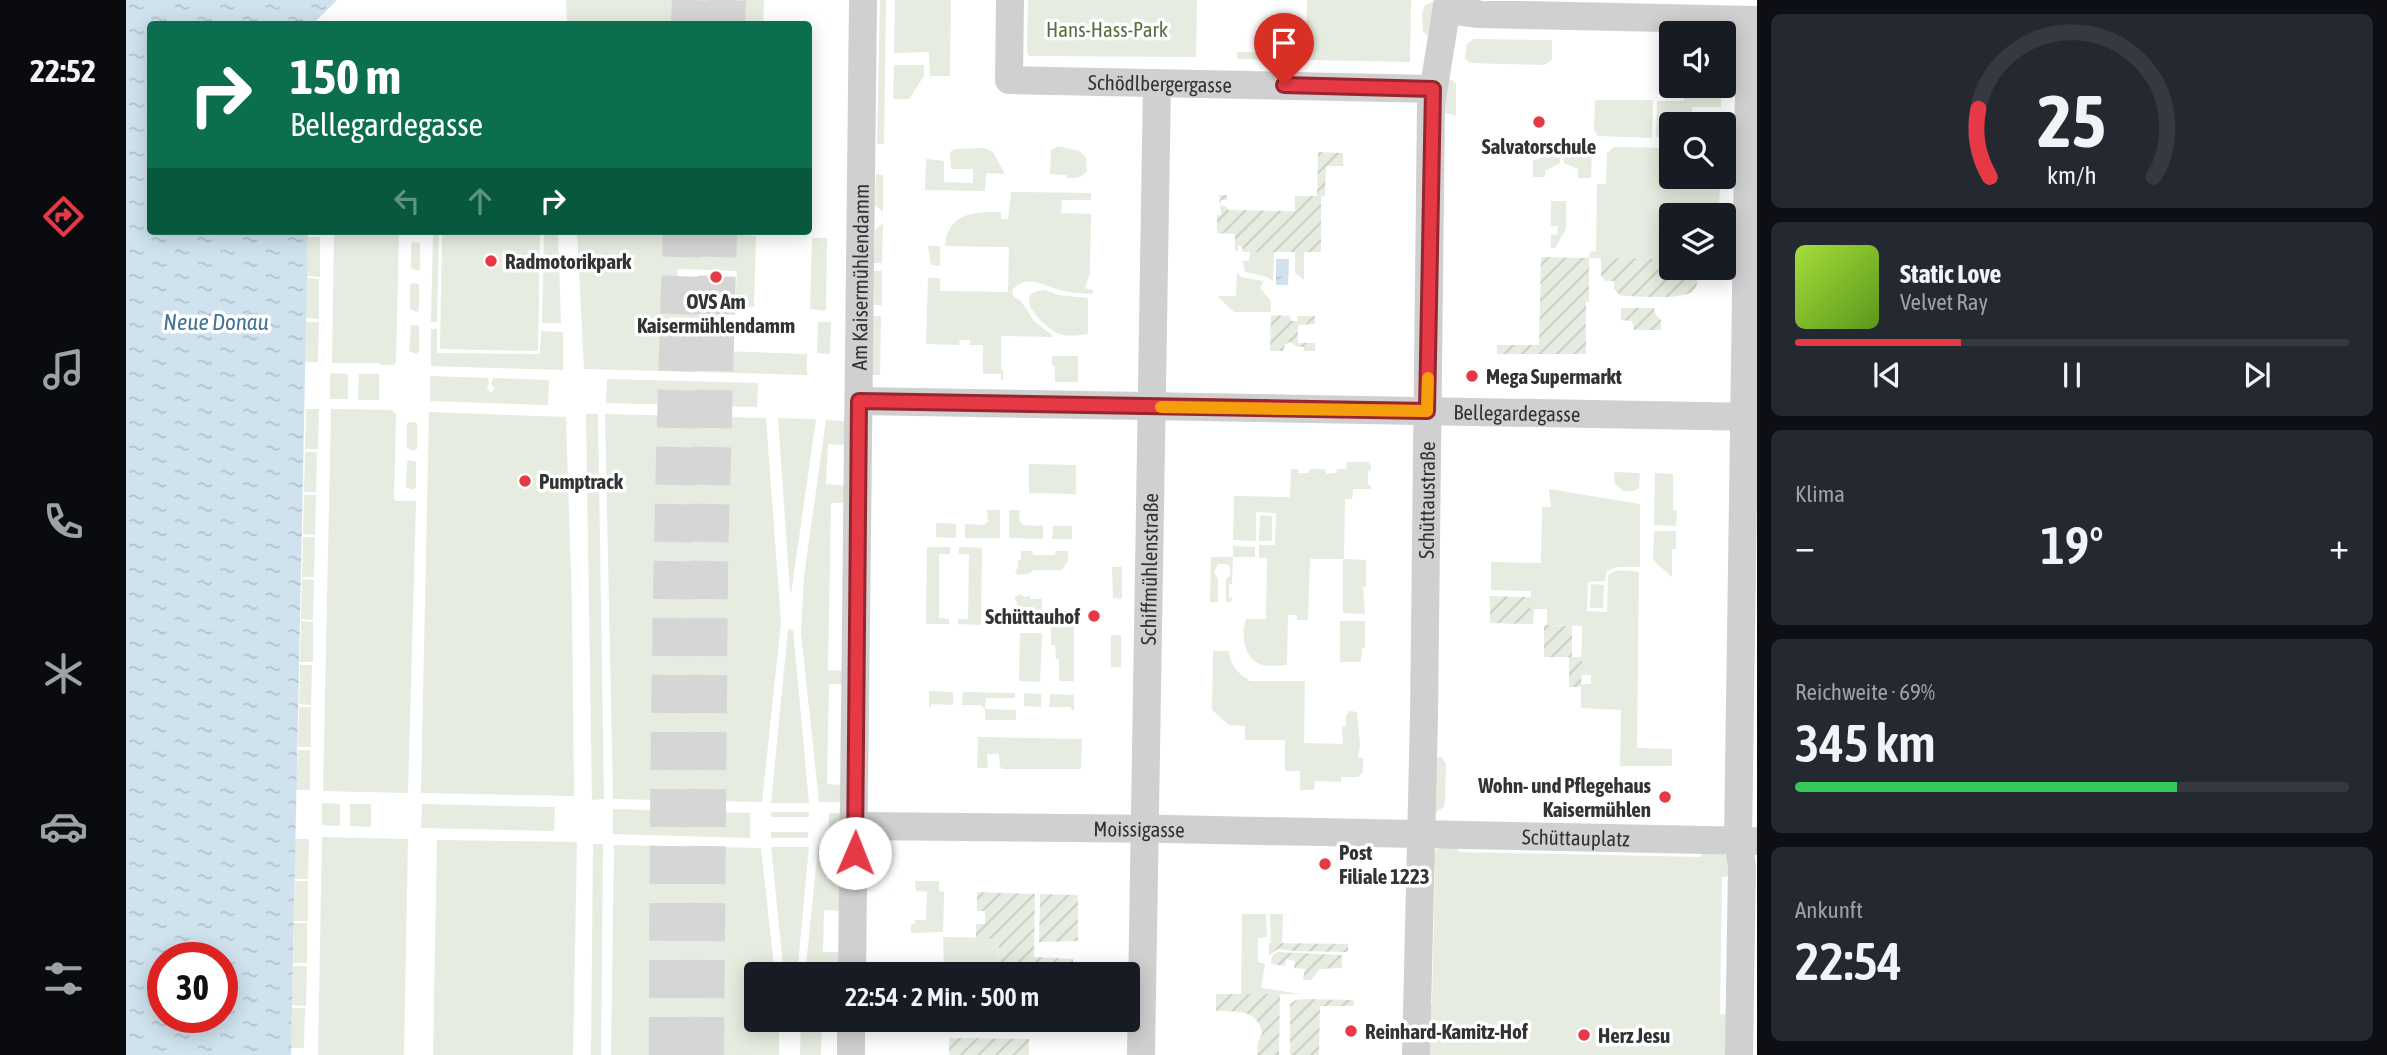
<!DOCTYPE html>
<html lang="de">
<meta charset="utf-8">
<style>
:root{--surface:#171b24;--page:#242831;--text:#f1f3f6;--muted:#9ea1a6;--line:#363941;--accent:#e63946}
body{margin:0;font-family:"Asap Condensed",sans-serif;background:var(--page);color:var(--text);height:100vh;display:flex;flex-direction:column;font-size:26px;white-space:nowrap}
*{box-sizing:border-box;margin:0}
p{font-size:23px;color:var(--muted)}
.icon{flex:none;width:38px;height:38px;fill:none;stroke:currentColor;stroke-width:2;stroke-linecap:round;stroke-linejoin:round}
.map{position:relative;flex:1;overflow:hidden}
.drawer{display:flex;flex-direction:column;gap:14px;padding:14px;background:#0d0f14;width:630px}
.drawer>*{flex:none}
.top-card{position:absolute;left:21px;top:21px;width:665px;height:214px;border-radius:7px;box-shadow:0 4px 18px #0003;background:#0b6e4f;color:#fff;overflow:hidden}
.controls{position:absolute;left:1533px;top:21px;display:grid;gap:14px}
.controls a{display:grid;place-items:center;width:77px;height:77px;border-radius:7px;background:var(--surface);box-shadow:0 4px 18px #0003;font-size:35px}
.speed{position:absolute;left:21px;top:942px;display:flex;gap:14px;font-size:35px;font-weight:700;text-align:center}
.speed>*{display:grid;place-content:center;width:91px;height:91px;border-radius:50%;background:var(--surface);box-shadow:0 4px 18px #0003;line-height:1}
.speed .limit{border:10px solid #d22;background:#fff;color:#111}
.pin{position:absolute;display:grid;place-items:center;width:60px;height:60px;color:#fff;margin:-72px -30px;border-radius:50% 50% 50% 0;rotate:-45deg;box-shadow:0 0 7px #0007}
.pin .icon{rotate:45deg}
.me{position:absolute;width:77px;margin:-38px;rotate:1deg;stroke-linejoin:round;filter:drop-shadow(0 0 5px #0008)}
.turn{display:flex;align-items:center;gap:24px;height:147px;padding:0 28px;font-size:32px}
.turn .icon{width:91px;height:91px;stroke-width:2.5}
.turn b{display:block;font-size:49px;line-height:60px}
.lanes{display:flex;align-items:center;height:66px;padding:0 28px;background:#0003;justify-content:center;gap:35px;direction:ltr}
.lanes .off{opacity:.35}
.big{font-size:52px;font-weight:600;line-height:1.1}
.drawer .widget{flex:1;display:flex;flex-direction:column;justify-content:center;gap:10px;min-width:0;padding:0 24px;border-radius:10px;background:var(--page)}
.drawer .dial{align-items:center;gap:0}
.dial svg{height:182px;overflow:visible;fill:none;stroke:var(--line);stroke-width:7;stroke-linecap:round;text-anchor:middle}
.dial text{fill:var(--text);stroke:none}
.song{display:flex;align-items:center;gap:21px}
.cover{width:84px;height:84px;border-radius:10px;background:linear-gradient(135deg,hsl(80 70% 55%),hsl(90 70% 35%))}
.played{height:7px;border-radius:4px;background:linear-gradient(90deg,var(--accent) 30%,var(--line) 30%)}
.keys{display:flex;justify-content:space-around;direction:ltr}
.heat{display:flex;justify-content:space-between;align-items:center;font-size:38px;direction:ltr}
.charge{height:10px;border-radius:5px;background:linear-gradient(90deg,#34c759 69%,var(--line) 0)}
.trip{position:absolute;left:618px;top:962px;width:396px;height:70px;border-radius:7px;background:var(--surface);box-shadow:0 4px 18px #0003;font-weight:600;line-height:70px;text-align:center}
main{display:flex;flex:1;min-height:0}
.dock{display:flex;flex-direction:column;width:126px;justify-content:space-around;align-items:center;background:#090b0e;color:var(--muted)}
.dock .icon{width:49px;height:49px}
.dock .current{color:var(--accent)}
.dock b{font-size:32px;color:var(--text)}
.map>svg:first-child{display:block}
.green{fill:#e6ecdf}
.garden{fill:url(#garden-furrows)}
.water{fill:url(#water-ripples);fill-rule:evenodd}
.lines{fill:none;stroke-linecap:round;stroke-linejoin:round}
.highway-tunnel{stroke:#d6d6d6;stroke-width:38;stroke-dasharray:38 19;stroke-linecap:butt}
.minor{stroke:#d0d0d0;stroke-width:28}
.route-casing{stroke:#96252e;stroke-width:18}
.route{stroke:#e63946;stroke-width:12}
.slow{stroke:#f59e0b;stroke-width:12}
.poi-dot{fill:#e63946;stroke:#fff;stroke-width:2.5}
.labels{text-anchor:middle;dominant-baseline:central;stroke-width:7;stroke-linejoin:round;paint-order:stroke}
.park-label{font-size:21px;fill:#56703f;stroke:#fff}
.street-label{font-size:21px;fill:#333;stroke:#fff}
.poi-label{font-size:21px;font-weight:bold;fill:#333;stroke:#fff;text-anchor:start}
.water-label{font-size:23px;font-style:italic;fill:#3f7597;stroke:#fff}
</style>
<main>
<nav class="dock">
<b>22:52</b>
<svg class="icon current" aria-label="directions" viewBox="0 0 24 24"><path d="M12 3l9 9-9 9-9-9zM9 14v-3h6M13 9l2 2-2 2"/></svg>
<svg class="icon" aria-label="music" viewBox="0 0 24 24"><path d="M9 18V5l10-2v13"/><circle cx="6" cy="18" r="3"/><circle cx="16" cy="16" r="3"/></svg>
<svg class="icon" aria-label="phone" viewBox="0 0 24 24"><path d="M5 4h4l2 5-3 2q2 4 5 5l2-3 5 2v4C11 20 4 13 5 4z"/></svg>
<svg class="icon" aria-label="climate" viewBox="0 0 24 24"><path d="M12 3v18M4 7l16 10M4 17L20 7"/></svg>
<svg class="icon" aria-label="car" viewBox="0 0 24 24"><path d="M5 17H2v-5l4-1 3-4h7l3 4 3 1v5h-3M9 17h6M6 11h13"/><circle cx="7" cy="17" r="2"/><circle cx="17" cy="17" r="2"/></svg>
<svg class="icon" aria-label="filters" viewBox="0 0 24 24"><path d="M4 7h16M4 17h16"/><circle cx="9" cy="7" r="2"/><circle cx="15" cy="17" r="2"/></svg>
</nav>
<div class="map">
<svg width="1631" height="1055" viewBox="0 0 1631 1055">
<defs>
<pattern id="garden-furrows" width="10" height="10" patternUnits="userSpaceOnUse" patternTransform="scale(1.75)"><rect width="10" height="10" fill="#e6ecdf"/><path d="M-1 1l2-2M0 10L10 0M9 11l2-2" fill="none" stroke="#c6cbc0"/></pattern>
<pattern id="water-ripples" width="26" height="14" patternUnits="userSpaceOnUse" patternTransform="scale(1.75)"><rect width="26" height="14" fill="#cfe2ee"/><path d="M2 4q2-2 4 0t4 0M15 11q2-2 4 0t4 0" fill="none" stroke="#b2c2cd"/></pattern>
</defs>
<rect width="100%" height="100%" fill="#fff"/>
<path class="green" d="M440 0H638L637 24H609L603 19 598 24H573V17L549 16 548 24H483V20L482 24H441Z
M754 0H760L758 144H751Z
M769 0H825L824 76H804L803 52 768 53Z
M902 0H1071L1070 57 903 56 901 52Z
M1181 0H1285L1284 62 1180 60Z
M1311 0 1306 38 1297 32 1296 13 1299 5Z
M1348 39 1426 40V60L1418 65 1344 63 1339 58 1341 44Z
M1111 52 1164 53 1163 60 1111 59Z
M768 65H798V76L783 99H767Z
M1320 79 1326 80 1330 83V116L1317 112Z
M1558 86H1595V107H1566V124H1545V138L1530 137 1531 101H1558Z
M1469 100H1527L1526 138 1472 136 1468 130Z
M1414 145 1433 147 1434 163 1419 171V177H1407V160L1414 159Z
M932 146 953 151 960 157 961 171C955 178 950 178 941 178V175L924 174 925 150Z
M1488 147 1545 148V177H1594L1593 215H1545V259L1463 258 1464 252 1470 251 1471 184H1480L1481 153Z
M858 148 867 152 879 174 860 173 859 191 799 190 800 159 818 161V182L847 183V169H825L824 152 829 149Z
M1437 148H1466L1465 178H1452V169L1438 163Z
M750 174 757 175V212L749 205Z
M885 192 965 193V200H936L935 213 965 214 964 273 959 288 967 290 966 294C957 293 947 293 938 291 920 288 902 272 886 290L888 297 895 301 908 321 928 337 875 336V369L877 370V380H875V374H857V345H844V340H834L833 345 800 344 802 278H814V291L882 292 883 247 819 246C822 212 849 212 875 212V219H882Z
M1425 201H1440V229L1429 248H1425V234L1431 235 1432 226H1425Z
M757 223 756 263H748L749 230Z
M208 231H273L270 362 268 365H254L253 363H206Z
M307 231H313L311 322H305Z
M316 231H414L412 351 314 349Z
M418 231H432L435 323H416Z
M451 231H547L630 236 628 307 609 306 611 271 552 269 550 304H542V312L601 314V319L544 317 542 349 681 354V375L458 369Z
M182 237H194V277L181 276Z
M686 238H701L700 311 684 309Z
M287 242 294 243V269L292 271 285 268V244Z
M802 246H814V266L805 265Z
M1124 252H1148L1147 281 1141 277 1119 272 1117 261H1123Z
M1169 252H1178V280L1169 273Z
M748 271H756V305H748Z
M1111 272 1115 277 1138 281 1134 288 1145 301V312H1108L1091 296H1110Z
M181 278 193 279V319L180 318Z
M286 283 293 284V310L291 312 284 309V285Z
M919 290 932 295 962 298V334C952 335 943 337 934 334 918 328 882 292 919 290Z
M747 316H755L754 375H746Z
M180 322H193L192 362H179Z
M692 322H705L704 354 691 353Z
M285 325 293 326V352L290 354 283 351Z
M305 329H311V353L414 354 415 331 437 332V370L305 366Z
M926 356H952V382H929V366L926 365Z
M204 373 222 374V399H204Z
M233 374H253V400H232Z
M304 376 362 378 363 383 361 389 365 393 369 388 365 384 367 378 423 380 422 405 304 401Z
M481 379 632 383 631 407 480 403Z
M180 409H193L192 449H179Z
M205 409 266 410 270 414 268 498 270 501H290L282 793 197 791Z
M303 412 440 417 446 607 448 796 295 793Z
M460 414H472L478 799 466 800Z
M479 414 640 418 655 622 636 802 487 799Z
M652 418 690 419 665 594 664 591Z
M700 420 719 421 721 445 702 444 700 484 721 486 722 503H705L702 670 718 671V684H703L701 784 715 785V802H693L675 633 678 576Z
M283 422 291 423V449L288 451 281 448V424Z
M179 452H191L190 492H178Z
M283 460 290 462V487L287 490 280 487 281 463Z
M1221 462H1242L1245 465V470L1242 471V485H1245V489H1227L1226 499H1219L1218 559 1240 560V586L1237 587 1239 614 1217 613V559H1184L1182 620H1171V615H1162L1161 665C1154 665 1144 667 1137 665 1117 659 1115 635 1120 619H1140L1141 558H1133V545H1149L1150 513 1130 512V541L1107 540 1108 496 1164 497 1165 469H1172V473H1183L1184 469H1199L1200 474 1210 473 1211 469H1220Z
M903 464 950 465V494L903 493Z
M1488 472 1514 473 1513 488 1508 491H1497L1489 484Z
M1529 473 1547 474V510L1551 511 1550 526 1528 525Z
M1423 489 1514 504V567H1491L1481 571 1479 581 1462 582 1461 611 1481 612 1482 576C1489 567 1503 571 1513 572L1511 748 1546 749V766H1494L1495 710 1455 708V684H1465V675H1455L1456 626 1421 625V609H1408L1407 624H1404L1405 591 1365 590V562L1415 563 1416 507H1425Z
M178 495H190L189 535 177 534Z
M861 510H874V538H839V524L858 525 862 521Z
M883 510H894L893 521 897 525 917 526V539L883 538Z
M1134 515 1146 516V541H1133Z
M810 523 830 524V538L810 537Z
M927 526H946V539H926Z
M1528 531H1550V549H1546V577L1527 560Z
M177 537H189L188 577H176Z
M1107 546 1129 547V557H1107L1106 584H1103V598H1106L1105 602H1100V579L1104 576V568L1101 564H1092L1088 572 1092 579V602H1084L1085 557H1107Z
M801 547H824V554H813V618L823 619V624H800Z
M833 547 856 548 855 625 832 624V619H842L843 554H833Z
M895 551H906L907 555H929L930 551H942V561L936 570H906L905 573 892 575 889 572 892 567V560H895Z
M986 567H996V599L987 598Z
M176 579 188 580 187 620 175 619Z
M1465 584 1478 585 1477 608H1464Z
M893 594 899 597 904 596V599H916V610H891V602L888 598Z
M925 611H948V681H933V659H930L929 645H925Z
M175 621 187 622V662H174Z
M1214 621H1239V648H1236L1235 662H1214Z
M662 629 667 630 683 803H645Z
M894 633H916L914 682 893 681Z
M985 635H995V667H985Z
M1087 651H1103C1103 664 1112 674 1124 681H1179L1178 743 1217 744 1216 727 1220 726V716L1224 711 1231 712 1234 745 1232 758H1237V772L1232 777H1215V782L1189 781 1188 790H1174V771H1159V740H1119V726L1103 725 1086 710Z
M174 665H186L185 705 173 704Z
M803 691 827 692V705L806 704 803 708Z
M837 692 889 693V698H860L859 709 890 710V720H859V710L855 705H836Z
M898 693 915 694V707L898 706Z
M924 694 948 695V711L944 707H923Z
M173 707H185V747H172Z
M852 737 956 739 955 769H876L874 766 873 754H861L862 768H851Z
M172 750H184V790H170Z
M1311 757H1315L1320 763 1319 802 1318 807 1309 813 1304 792Z
M196 803 214 804V826L196 825Z
M224 804H245V827L224 826Z
M296 804 429 807 428 831 295 828Z
M487 809 624 813V838L487 834Z
M645 812H683V817H645Z
M703 813H715L714 841H702Z
M645 832H682V838H645Z
M196 837 282 839 278 1055H192Z
M169 839H183L182 879H169Z
M311 840 451 842 447 1055H307Z
M467 844H477L475 1055H465Z
M488 845 635 848 649 975H630V1020H653V1055H485Z
M645 847H683L671 975H658Z
M692 847 714 848V872L700 871V879L714 880V911L698 910 697 952H713V975H679Z
M1316 847 1332 848 1333 852 1575 857 1576 852 1596 853 1602 857 1604 876 1596 877 1594 1014 1601 1015 1604 1055H1300L1303 1005 1306 1004 1309 867 1305 866 1308 851Z
M169 881H182V921H168Z
M789 881H813V891L818 892V897L817 932 785 933V924H789V920H800L801 892 790 891Z
M1116 914H1140L1141 937 1132 938V962L1139 964 1135 988 1175 994H1115Z
M1144 914H1157L1156 943H1145Z
M168 923H181V963H167Z
M817 937 873 938 872 975H818Z
M167 966H181L180 1006 166 1005Z
M166 1008H179L178 1048H165Z
M675 1020H696L695 1055H674Z"/>
<path class="garden" d="M1192 152 1217 153V166H1200L1199 196 1195 197V252H1117L1116 246H1112V251H1109V234L1091 233V215H1095L1093 195H1101V200H1095L1094 205 1101 207 1102 210 1169 211V196H1191Z
M1415 257 1463 258V302H1460V354H1371V345H1413Z
M1475 258 1545 259V268H1572C1571 275 1573 284 1568 290 1559 301 1510 296 1495 296L1488 289V281H1480L1475 276Z
M1495 308H1528L1530 315 1535 320V330H1508L1506 321 1495 320Z
M1145 315 1164 316 1165 321H1172V316H1189V324L1172 325V343H1189V351H1178V347H1171L1164 342 1159 344 1157 351H1144Z
M1364 596 1405 597 1404 624 1364 623Z
M1418 625 1446 626V657H1456L1455 687H1443V657H1418Z
M851 892 909 894 908 957 947 959V969L952 970V975H872L873 939 850 938V924H859V911H851Z
M914 894 952 895V941L913 942Z
M1143 943 1222 944V952L1167 951 1152 949 1143 955Z
M1151 952 1216 955V968L1194 969 1185 980H1177L1179 969 1168 968 1169 961 1160 959 1159 966 1145 964 1146 956Z
M1090 994H1154L1153 1055H1131L1132 1043 1136 1033C1131 1008 1111 1012 1090 1011Z
M1178 999 1227 1000 1228 1006H1194L1193 1055H1164V1004L1170 1000Z
M823 1038 903 1039V1055H823Z"/>
<path class="water" d="M0 0H211L187 24H24V231H182L165 1055H0ZM37 957H96V1017H37Z
M1150 259H1163L1162 285H1150Z"/>
<g class="lines">
<path class="highway-tunnel" d="M564 24 565 0
M600 24 601 0
M542 1055C542 780 546 506 556 231
M579 1055 583 566 592 231"/>
<g class="minor">
<path id="s1" d="M884 0 883 80 1307 89"/>
<path d="M1322 10 1353 14 1631 20"/>
<path id="s2" d="M733 401 1631 417"/>
<path id="s3" d="M729 826 1042 829 1628 841"/>
<path id="s4" d="M726 975 737 0"/>
<path d="M725 1055V1020"/>
<path id="s5" d="M1015 1055 1031 83"/>
<path id="s6" d="M1290 1055 1298 716 1305 105 1322 0"/>
<path d="M1613 1055 1616 866 1612 841 1624 20"/>
</g>
</g>
<g class="lines">
<g class="route-casing">
<path id="route" d="M729 853 733 401 1301 411 1307 89 1158 85"/>
</g>
<use href="#route" class="route"/>
<path class="slow" d="M1035 407 1301 411 1302 378"/>
</g>
<g class="poi-dot">
<circle cx="1413" cy="122" r="7"/>
<circle cx="365" cy="261" r="7"/>
<circle cx="590" cy="277" r="7"/>
<circle cx="1346" cy="376" r="7"/>
<circle cx="399" cy="481" r="7"/>
<circle cx="968" cy="616" r="7"/>
<circle cx="1539" cy="797" r="7"/>
<circle cx="1199" cy="864" r="7"/>
<circle cx="1225" cy="1031" r="7"/>
<circle cx="1458" cy="1035" r="7"/>
</g>
<g class="labels">
<g class="park-label">
<text x="981" y="29">Hans-Hass-Park</text>
</g>
<g class="street-label">
<text stroke="none"><textPath href="#s1" startOffset="231">Schödlbergergasse</textPath></text>
<text stroke="none"><textPath href="#s4" startOffset="698">Am Kaisermühlendamm</textPath></text>
<text stroke="none"><textPath href="#s2" startOffset="658">Bellegardegasse</textPath></text>
<text stroke="none"><textPath href="#s6" startOffset="555">Schüttaustraße</textPath></text>
<text stroke="none"><textPath href="#s5" startOffset="486">Schiffmühlenstraße</textPath></text>
<text stroke="none"><textPath href="#s3" startOffset="284">Moissigasse</textPath></text>
<text stroke="none"><textPath href="#s3" startOffset="721">Schüttauplatz</textPath></text>
</g>
<g class="poi-label">
<text x="1413" y="146" text-anchor="middle">Salvatorschule</text>
<text x="379" y="261">Radmotorikpark</text>
<text x="590" y="301" text-anchor="middle">OVS Am<tspan x="590" dy="24">Kaisermühlendamm</tspan></text>
<text x="1360" y="376">Mega Supermarkt</text>
<text x="413" y="481">Pumptrack</text>
<text x="954" y="616" text-anchor="end">Schüttauhof</text>
<text x="1525" y="785" text-anchor="end">Wohn- und Pflegehaus<tspan x="1525" dy="24">Kaisermühlen</tspan></text>
<text x="1213" y="852">Post<tspan x="1213" dy="24">Filiale 1223</tspan></text>
<text x="1239" y="1031">Reinhard-Kamitz-Hof</text>
<text x="1472" y="1035">Herz Jesu</text>
</g>
<g class="water-label">
<text x="90" y="322">Neue Donau</text>
</g>
</g>
</svg>
<div class="controls">
<a><svg class="icon" aria-label="sound" viewBox="0 0 24 24"><path d="M4 9h4l5-4v14l-5-4H4zM17 9q2 3 0 6"/></svg></a>
<a><svg class="icon" aria-label="search" viewBox="0 0 24 24"><circle cx="10" cy="10" r="6"/><path d="M15 15l6 6"/></svg></a>
<a><svg class="icon" aria-label="layers" viewBox="0 0 24 24"><path d="M12 4l9 5-9 5-9-5zM3 14l9 5 9-5"/></svg></a>
</div>
<div class="speed"><div class="limit">30</div></div>
<div class="pin" style="left:1158px;top:85px;background:#d93025"><svg class="icon" aria-label="arrive" viewBox="0 0 24 24"><path d="M6 21V4h12l-3 4 3 4H6"/></svg></div>
<svg class="me" style="left:729px;top:853px" viewBox="-20 -20 40 40"><circle r="19" fill="#fff"/><path d="M0-13L10 11 0 6-10 11z" fill="#e63946"/></svg>
<div class="trip">22:54 · 2 Min. · 500 m</div>
<div class="top-card">
<div class="turn"><svg class="icon" aria-label="right" viewBox="0 0 24 24"><path d="M7 20v-9h11M14 6l5 5-5 5"/></svg><div><b>150 m</b>Bellegardegasse</div></div>
<div class="lanes"><svg class="icon off" aria-label="left" viewBox="0 0 24 24"><path d="M17 20v-9H6M10 6l-5 5 5 5"/></svg><svg class="icon off" aria-label="ahead" viewBox="0 0 24 24"><path d="M12 20V5M6 11l6-6 6 6"/></svg><svg class="icon" aria-label="right" viewBox="0 0 24 24"><path d="M7 20v-9h11M14 6l5 5-5 5"/></svg></div>
</div>
</div>
<section class="drawer">
<div class="widget dial"><svg viewBox="0 0 100 80">
<path d="M14 69A42 42 0 1 1 86 69"/>
<path d="M14 69A42 42 0 0 1 9 39" stroke="#e63946"/>
<text x="50" y="56" font-size="32" font-weight="700">25</text>
<text x="50" y="72" font-size="11">km/h</text>
</svg></div>
<div class="widget">
<div class="song"><i class="cover"></i><div><b>Static Love</b><p>Velvet Ray</p></div></div>
<div class="played"></div>
<div class="keys"><svg class="icon" aria-label="previous" viewBox="0 0 24 24"><path d="M18 5L8 12l10 7zM5 5v14"/></svg><svg class="icon" aria-label="pause" viewBox="0 0 24 24"><path d="M8 5v14M16 5v14"/></svg><svg class="icon" aria-label="next" viewBox="0 0 24 24"><path d="M6 5l10 7-10 7zM19 5v14"/></svg></div>
</div>
<div class="widget"><p>Klima</p>
<div class="heat"><a>−</a><b class="big">19°</b><a>+</a></div>
</div>
<div class="widget"><p>Reichweite · 69%</p><b class="big">345 km</b><div class="charge"></div></div>
<div class="widget"><p>Ankunft</p><b class="big">22:54</b></div>
</section>
</main>
